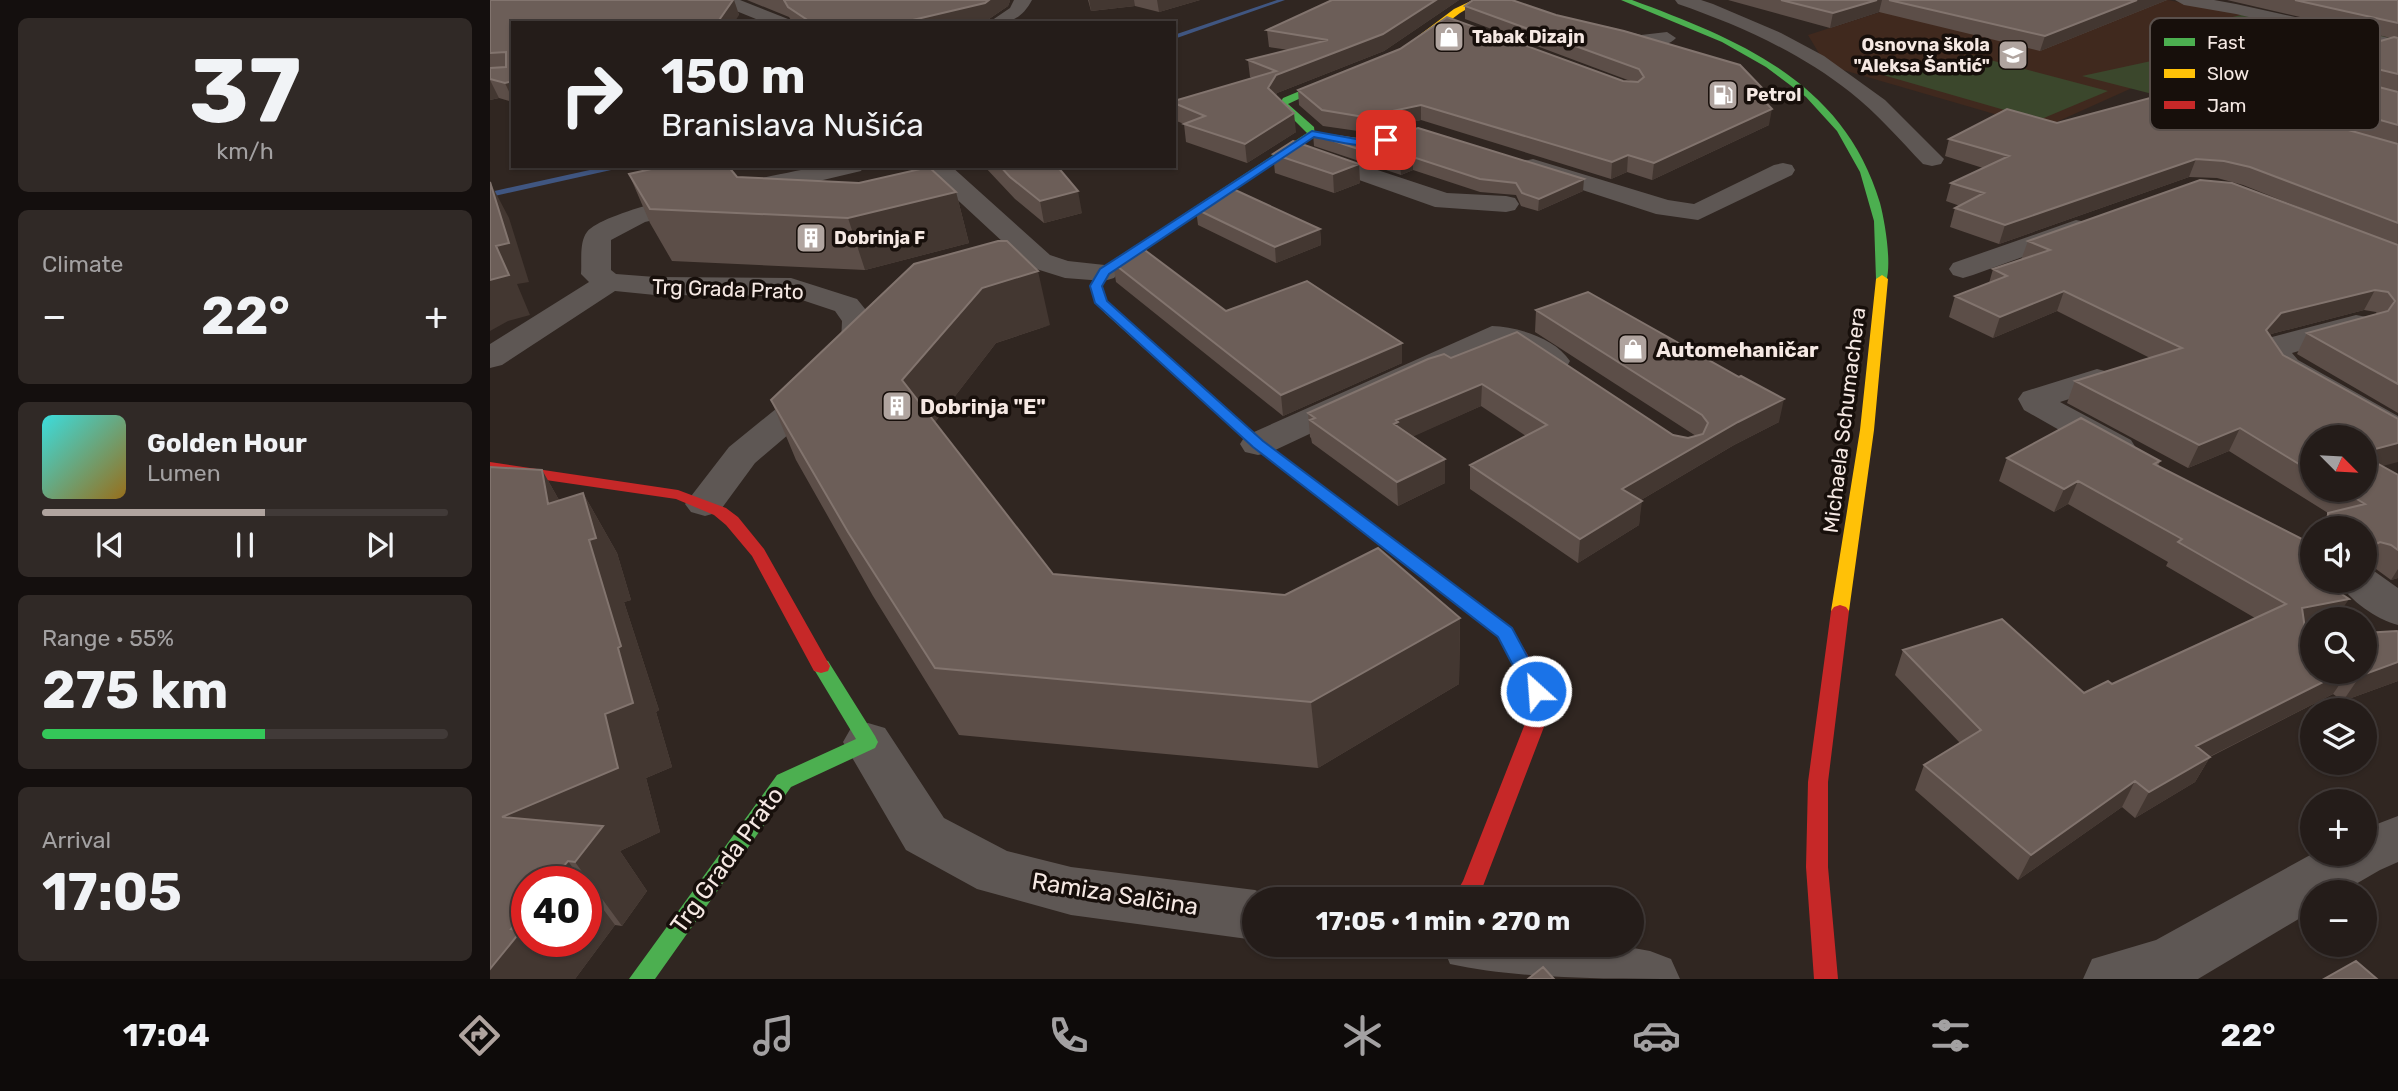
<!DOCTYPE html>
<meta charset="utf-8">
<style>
:root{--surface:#241c19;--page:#302926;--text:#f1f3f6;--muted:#a3a1a2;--line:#413a38;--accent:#b0a49f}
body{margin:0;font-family:Rubik,sans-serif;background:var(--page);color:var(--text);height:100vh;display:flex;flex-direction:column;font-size:26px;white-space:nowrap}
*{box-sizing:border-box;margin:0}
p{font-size:23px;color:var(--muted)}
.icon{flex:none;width:38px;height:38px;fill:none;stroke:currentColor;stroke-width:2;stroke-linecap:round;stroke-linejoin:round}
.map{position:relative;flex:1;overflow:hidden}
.side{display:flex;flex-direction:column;gap:18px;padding:18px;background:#140f0e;width:490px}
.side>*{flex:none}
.top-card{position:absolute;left:21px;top:21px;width:665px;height:147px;border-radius:0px;box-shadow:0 2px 5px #0004,0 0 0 2px var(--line);background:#241c19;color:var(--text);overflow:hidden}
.needle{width:46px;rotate:114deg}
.buttons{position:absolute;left:1810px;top:425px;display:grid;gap:14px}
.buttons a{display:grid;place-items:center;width:77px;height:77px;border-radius:50%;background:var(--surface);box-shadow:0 2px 5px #0004,0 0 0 2px var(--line);font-size:35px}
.speed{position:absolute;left:21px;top:866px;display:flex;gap:14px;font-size:35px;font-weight:700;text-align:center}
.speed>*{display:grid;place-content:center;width:91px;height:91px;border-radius:50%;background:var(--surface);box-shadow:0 2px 5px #0004,0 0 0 2px var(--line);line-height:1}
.speed .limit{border:10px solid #d22;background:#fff;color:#111}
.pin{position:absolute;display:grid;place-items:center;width:60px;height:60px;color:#fff;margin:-30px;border-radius:14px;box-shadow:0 4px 10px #0006}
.me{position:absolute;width:77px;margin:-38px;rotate:334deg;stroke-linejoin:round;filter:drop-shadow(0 0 5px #0008)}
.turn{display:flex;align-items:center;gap:24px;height:147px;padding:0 35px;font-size:32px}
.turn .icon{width:91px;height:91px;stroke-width:2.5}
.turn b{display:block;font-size:49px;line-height:60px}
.big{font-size:52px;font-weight:700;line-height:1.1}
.side .card{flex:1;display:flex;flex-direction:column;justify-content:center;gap:10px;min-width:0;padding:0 24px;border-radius:10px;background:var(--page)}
.side .dial{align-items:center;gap:0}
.dial b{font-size:91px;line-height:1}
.song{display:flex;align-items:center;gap:21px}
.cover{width:84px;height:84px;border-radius:10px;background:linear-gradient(135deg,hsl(180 70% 55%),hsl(40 70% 35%))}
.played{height:7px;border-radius:4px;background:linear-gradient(90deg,var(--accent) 55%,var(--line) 55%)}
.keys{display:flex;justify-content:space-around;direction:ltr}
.heat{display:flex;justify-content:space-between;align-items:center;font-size:38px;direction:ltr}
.charge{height:10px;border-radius:5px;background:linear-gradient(90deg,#34c759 55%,var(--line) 0)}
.trip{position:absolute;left:752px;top:887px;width:402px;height:70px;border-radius:35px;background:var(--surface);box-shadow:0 2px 5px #0004,0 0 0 2px var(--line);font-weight:700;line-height:70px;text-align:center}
.dock{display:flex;height:112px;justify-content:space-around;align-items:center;background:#0e0b0a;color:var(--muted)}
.dock .icon{width:49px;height:49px}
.dock .on{color:var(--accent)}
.dock b{font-size:32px;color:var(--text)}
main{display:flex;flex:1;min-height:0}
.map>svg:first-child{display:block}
.built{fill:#40291e}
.green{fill:#3b472c}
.water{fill:#405681}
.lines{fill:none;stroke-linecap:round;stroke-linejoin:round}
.stream{fill:#405681;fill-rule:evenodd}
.street{fill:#5e5754;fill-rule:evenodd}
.fast{fill:#4caf50;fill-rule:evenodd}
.slow{fill:#ffc107;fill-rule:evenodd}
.jam{fill:#c62828;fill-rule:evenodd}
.wall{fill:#5c4e48;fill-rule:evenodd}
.shaded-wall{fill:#433731}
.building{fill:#6c5e58;stroke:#82746e;stroke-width:2}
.route{fill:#1a73e8;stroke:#114b97;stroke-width:2}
.labels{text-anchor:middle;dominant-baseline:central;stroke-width:7;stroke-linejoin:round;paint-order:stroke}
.far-poi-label{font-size:18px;font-weight:bold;fill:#f5e8e3;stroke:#170f0b;text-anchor:start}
.street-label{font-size:21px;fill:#f5e8e3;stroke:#170f0b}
.poi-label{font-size:21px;font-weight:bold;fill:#f5e8e3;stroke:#170f0b;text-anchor:start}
.near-street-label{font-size:24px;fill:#f5e8e3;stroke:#170f0b}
.key{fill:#170f0b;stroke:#5a504c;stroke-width:2}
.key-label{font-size:19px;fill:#f5e8e3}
</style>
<main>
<section class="side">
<div class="card dial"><b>37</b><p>km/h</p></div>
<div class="card"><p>Climate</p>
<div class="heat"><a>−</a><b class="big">22°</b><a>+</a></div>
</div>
<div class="card">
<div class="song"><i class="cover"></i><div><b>Golden Hour</b><p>Lumen</p></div></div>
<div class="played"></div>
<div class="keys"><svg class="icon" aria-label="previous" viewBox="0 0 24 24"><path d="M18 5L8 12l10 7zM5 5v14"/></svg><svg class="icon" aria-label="pause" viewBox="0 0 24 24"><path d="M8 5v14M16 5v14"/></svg><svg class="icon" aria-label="next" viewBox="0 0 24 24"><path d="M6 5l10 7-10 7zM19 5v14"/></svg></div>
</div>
<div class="card"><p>Range · 55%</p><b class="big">275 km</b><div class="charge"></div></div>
<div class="card"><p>Arrival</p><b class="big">17:05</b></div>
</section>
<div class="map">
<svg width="1908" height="979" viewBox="0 0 1908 979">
<rect width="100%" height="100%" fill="#302621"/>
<path class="built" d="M1428 0H1678L1789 22 1553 128 1336 65 1318 35Z"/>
<path class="green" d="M1756 14 1865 27 1908 41V62L1824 65 1806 85 1686 100 1592 76 1689 55 1697 27Z
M1481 55 1618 91 1549 120 1393 75 1426 63 1444 68Z"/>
<path class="water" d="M118 166H139L0 197V192Z"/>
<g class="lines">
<path class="stream" d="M787 0H795L684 39V35Z"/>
<path class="street" d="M226 0H250L298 19 301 23H276L229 4Z
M524 0H542C531 20 520 23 498 23L520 8Z
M1185 0H1211L1223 4 1291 33 1334 56 1395 100 1454 159 1451 164 1442 166 1433 164C1410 140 1387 113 1360 92 1309 52 1249 25 1188 4Z
M1685 0H1724L1746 4 1908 40V52L1746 14 1694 5Z
M1115 26 1151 35 1177 32 1186 38C1171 55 1128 41 1108 36L1106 32Z
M818 147 957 193 1016 196 1025 198 1029 204 1025 210 1016 212 945 207 810 159 806 154 810 149Z
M1043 159 1178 200 1204 204 1284 165 1293 163 1302 165 1305 170 1302 175 1208 220 1166 214 1034 171 1031 166 1034 161Z
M329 166H374L371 171 155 222 121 240V270L126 274 165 277 301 278 367 299 384 320 383 344 360 382 265 463 229 512 215 516 201 512 195 504 239 447 335 369 351 344 352 321 345 311 300 296 165 295 125 291 12 365 0 368V344L99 282 91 274C92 262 89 242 97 232 120 205 286 176 329 166Z
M431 166H461L560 255 578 261 624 266 629 272 624 278 614 281 575 278 540 267Z
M1586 220 1596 222 1600 228 1596 234 1483 275 1473 278 1463 275 1459 269 1463 263Z
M1866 315 1877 317 1882 324 1877 331 1802 353 1808 360 1908 416V442L1895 439 1784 374 1768 353 1782 337Z
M1002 326C1028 327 1065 338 1080 361L1076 368C1048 375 1034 348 1007 346L781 452 768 455 755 452 750 444 755 436Z
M1607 369 1619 372 1624 379 1619 386 1570 402 1641 440 1646 448 1641 456 1628 459 1615 456 1534 410 1528 399 1533 392Z
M1874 568 1884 571 1908 588V625C1886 619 1860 601 1848 581H1874Z
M378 723 395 728 454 818 517 851 581 867 765 890 786 900H765V940L581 915 487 889 416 850 353 742 361 728Z
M1908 816V862L1890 870 1852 892H1822V911L1708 979H1593L1602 959 1666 940 1822 854H1874V829Z
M952 945H1127L1160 951 1181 959 1190 979C1118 979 1028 979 960 964Z"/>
<path class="fast" d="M1131 0H1142C1250 40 1354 82 1390 203 1395 222 1402 264 1396 282H1388L1386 279 1384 221 1370 172 1347 131 1316 97 1276 67 1232 42Z
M853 73 860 75 798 104 824 127 825 136 619 274 612 286 617 302 625 310 619 314 605 303 600 286 610 269 817 133 789 105 793 98Z
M331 659 338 661 385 736 388 742 385 748 301 787 165 979H139L287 775 366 739 322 666 324 661Z"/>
<path class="slow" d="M983 0H992L970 13 921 50H915V46L964 9Z
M1392 275 1398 279 1384 430 1359 611 1356 615H1344L1341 611 1370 430 1386 279Z
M619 306 623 307 773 441 941 568 944 572 941 576H929L763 447 615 313 613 310Z"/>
<path class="jam" d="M0 462 188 490 236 508 248 517 274 549 340 666 338 671 331 673 324 671 262 556 236 525 224 515 186 499 0 472Z
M935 566 941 568 1021 628 1051 676 1062 706 993 886 986 900H962L973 881 1042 706 1032 677 1009 638 929 576 926 572Z
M1350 605 1356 607 1359 611 1338 782V867L1348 979H1324L1316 867 1318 782 1341 611 1344 607Z"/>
</g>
<path class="wall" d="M0 0H244L249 15 23 23V102L9 98 0 100Z
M257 0H520V1L518 6 499 19 485 23H303L299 17Z
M598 0H710L669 12 645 6 601 11Z
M842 0H969L894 51 787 93 786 95 806 132 757 163 696 142 694 124 684 120V101L762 78 760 77 758 60 799 50 779 47 777 30Z
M1238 0H1677L1550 51 1389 12 1340 28Z
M1737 0H1908V413L1807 354 1817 333 1887 314 1886 312 1874 310 1781 334 1780 336 1793 355 1892 466 1908 475V578L1901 580 1886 569 1879 567 1874 574V528H1829L1838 513 1739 451 1698 468 1577 403 1585 381 1660 358 1567 311 1503 338 1459 317 1465 296 1499 283 1503 269 1531 260 1538 241 1851 224 1753 185 1727 178 1699 177 1509 244 1460 227 1465 208 1470 206 1456 201 1461 183 1493 168 1455 156 1459 139 1567 123 1742 101 1772 105 1779 89 1823 74 1829 59 1901 38ZM1822 438 1874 490H1822Z
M975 6 1276 92 1275 102 1279 125 1162 180 1137 172 1121 179 931 120 875 132 833 126 809 105 808 90 910 49 1133 81 1143 82 975 19Z
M823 134 875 140 898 137 1093 191 1048 211 1031 206 1026 195 990 192 923 170 911 175 824 146Z
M783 154 869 164 870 183 844 193 785 173Z
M494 166H567L592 213 554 223 525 199Z
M139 174 247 177 466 192 479 243 375 270 182 261 160 223Z
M706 209 830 229 831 245 786 263 708 225Z
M623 263 736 311 912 343V363L793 416 626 282Z
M1046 310 1289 422 1244 445 1151 500 1149 525 1088 563 980 489V465L1036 436 991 406 923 436 955 459V483L908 506 822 443 821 438 820 437 818 413 961 358 1183 435 1198 438 1206 436 1045 332Z
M560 325 506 343 445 422 563 574 970 618 969 684 828 768 469 735 383 596 306 460 281 400Z
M1517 458 1670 461 1668 466 1854 593 1851 594 1815 629 1822 672H1874L1908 632V681L1853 701 1843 694 1720 757 1705 782 1645 818 1632 807 1528 880 1425 790 1434 765 1470 743 1405 675 1413 650 1594 693 1622 684 1765 618 1676 566 1678 562 1578 504 1564 512 1509 481Z
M0 467 52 470 69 500 93 493 127 553 141 600 134 602 169 710 166 712 182 767 156 778 170 832 130 851 157 891 132 926 125 925 85 979H0ZM37 882H96V942H37Z"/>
<path class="shaded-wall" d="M243 0H244L249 15 244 23H227Z
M499 0H520V1L518 6 499 19 485 23H410Z
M599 0H644L645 6 601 11Z
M667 0H710L669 12Z
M946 0H969L894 51 787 93 780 106 778 88 786 75Z
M1387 0H1392L1389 12 1340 28 1343 13Z
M1647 0H1677L1550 51 1555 36Z
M1866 64 1859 79 1852 72 1857 66Z
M0 80 9 98 0 100Z
M23 81V100L15 83Z
M931 105V120L875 132 874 117Z
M1282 109 1279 125 1162 180 1164 163Z
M804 113 806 132 757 163 755 144Z
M1138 155 1137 172 1121 179 1122 162Z
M923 157V170L911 175 910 163Z
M1706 159 1699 177 1509 244 1515 225Z
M869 164 870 183 844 193 843 174Z
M1094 179 1093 191 1048 211 1049 199Z
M0 182 19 218 39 282 27 284 40 315 18 321 0 331V280L6 246Z
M588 191 592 213 554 223 550 201Z
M466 192 479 243 375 270 358 218Z
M830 229 831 245 786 263 785 247Z
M548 271 560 325 506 343 432 439 412 380 492 288Z
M1885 290 1874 310 1781 334 1766 351 1776 330 1791 313Z
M1574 291 1567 311 1503 338 1510 317Z
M912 343V363L793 416 791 395Z
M992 384 991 406 909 443 904 424 906 420Z
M1294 399 1289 422 1244 445 1129 513 1132 489 1248 422Z
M1750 428 1739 451 1698 468 1709 445Z
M1908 443V462L1874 471V452Z
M955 459V483L908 506 907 482Z
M52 470 86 530 58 504Z
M1588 481 1578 504 1564 512 1574 489Z
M93 493 127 553 141 600 134 602 169 710 166 712 182 767 156 778 170 832 130 851 157 891 132 926 85 862 78 861 93 882H60L12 817 115 714 128 648 99 540Z
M1152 501 1149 525 1088 563 1090 539Z
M1908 569V578L1901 580Z
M1829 581H1861L1854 593 1816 604Z
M1859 599 1845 620H1822V628L1798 633 1812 608Z
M970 618 969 684 828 768 821 702Z
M1908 662V681L1853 701 1870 676Z
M1853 672H1858L1843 694 1691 771 1706 746Z
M1720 757 1705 782 1645 818 1659 792Z
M1645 781 1632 807 1528 880 1541 855Z
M96 886 125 925 85 979H0V969L21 929 37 911V942H96Z"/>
<path class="building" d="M0 0H243L227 23H23V81L15 83 0 79V68L16 67V52L0 53Z
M294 0H293H499L495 3 410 23H322L298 7Z
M842 0H946L893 34 786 75 778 88 804 113 755 144 694 124 715 116 684 103V101L786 71 758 60 838 40 777 30Z
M983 0H1022L1066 15 1134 31 1250 65 1276 92H1266L1282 109 1164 163 1138 155 1122 162 931 105 874 117 832 110 808 90 910 49 957 17 1133 81 1148 82 1154 77 1149 69 975 6Z
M1291 0H1387L1343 13Z
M1399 0H1647L1555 36Z
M1805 0H1908V23Z
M1904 37 1908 38V74L1866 64 1857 66 1852 72 1858 79 1908 92V125L1779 89 1852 65 1829 59Z
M1701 87 1742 101 1748 99 1908 144V223L1760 167 1734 161 1706 159 1515 225 1465 208 1494 193 1461 183 1519 156 1459 139 1517 109 1567 123Z
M928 128 1094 179 1049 199 1032 193 1026 183 990 179 923 157 910 163 823 134 826 133 875 140 898 137Z
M803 141 869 164 843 174 783 154Z
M175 166H238L247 177 369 183 439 167 466 192 358 218 160 209 139 174Z
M510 166H567L588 191 550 201 520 177Z
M1710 180 1742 183 1908 245V384L1817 333 1898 311 1905 301 1898 292 1885 290 1791 313 1776 330 1793 355 1908 419V443L1874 452V438H1822V472L1750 428 1709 445 1585 381 1692 348 1574 291 1510 317 1465 296 1517 276 1503 269 1560 250 1538 241Z
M0 182 19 243 6 246 19 275 0 280Z
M743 189 830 229 785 247 706 209 726 196Z
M508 241H517L548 271 492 288 412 380 563 574 795 595 888 548 970 618 821 702 445 668 358 532 281 400 424 264Z
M648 245 736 311 817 281 912 343 791 395 623 263 625 260Z
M1098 292 1249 377 1251 376 1294 399 1248 422 1132 489 1152 501 1090 539 980 465 1057 425 992 384 906 420 908 422 904 424 955 459 907 482 820 420 825 418 818 413 938 359 954 354 961 358 1027 332 1183 435 1198 438 1213 434 1218 423 1212 415 1046 310Z
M1591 418 1670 461 1664 464 1822 544V581H1832L1859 599 1812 608 1816 636H1822V672H1853L1706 746 1720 757 1659 792 1645 781 1541 855 1434 765 1491 730 1413 650 1512 619 1594 693 1618 681 1622 684 1796 604 1688 542 1692 539 1588 481 1574 489 1517 458Z
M1874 456 1908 475V550L1901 545 1890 542 1886 544V554L1874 555V528H1838V513L1875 504 1852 490H1874Z
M0 467 52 470 58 504 93 493 106 538 99 540 131 646 128 648 143 703 115 714 128 768 12 817 113 826 85 862 78 861 60 882H37V911L21 929 31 931 0 969Z
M1907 631 1908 632V662L1870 676 1864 672H1874V633Z
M1866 961 1887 979H1834Z
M1053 967 1064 979H1038Z"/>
<path class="route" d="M822 131 866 139 896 137 901 140C881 152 845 141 824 137L619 274 612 286 617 301 773 441 1022 628 1056 691 1053 696 1046 698 1039 696 1008 637 763 447 605 303 600 286 610 269Z"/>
<defs>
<g id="shop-square" transform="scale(1.575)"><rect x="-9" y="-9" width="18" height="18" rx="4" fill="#b0a49f" stroke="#170f0b"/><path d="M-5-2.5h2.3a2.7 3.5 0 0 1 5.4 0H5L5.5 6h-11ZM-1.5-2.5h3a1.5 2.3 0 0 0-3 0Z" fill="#fff"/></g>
<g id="school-square" transform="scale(1.575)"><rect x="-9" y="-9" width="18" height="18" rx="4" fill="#b0a49f" stroke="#170f0b"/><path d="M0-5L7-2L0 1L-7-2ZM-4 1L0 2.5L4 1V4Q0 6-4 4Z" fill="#fff"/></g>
<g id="fuel-square" transform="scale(1.575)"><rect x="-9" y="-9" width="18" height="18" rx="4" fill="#b0a49f" stroke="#170f0b"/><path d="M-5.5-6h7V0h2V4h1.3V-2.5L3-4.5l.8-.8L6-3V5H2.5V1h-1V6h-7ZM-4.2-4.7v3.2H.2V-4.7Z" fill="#fff"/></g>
<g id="building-square" transform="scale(1.575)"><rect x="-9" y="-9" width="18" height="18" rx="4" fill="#b0a49f" stroke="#170f0b"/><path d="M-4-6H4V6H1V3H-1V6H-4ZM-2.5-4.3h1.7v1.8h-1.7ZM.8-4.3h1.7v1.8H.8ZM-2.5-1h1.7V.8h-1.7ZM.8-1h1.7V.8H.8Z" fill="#fff"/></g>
</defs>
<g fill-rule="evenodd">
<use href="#shop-square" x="959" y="37"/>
<use href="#school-square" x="1523" y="55"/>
<use href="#fuel-square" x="1233" y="95"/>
<use href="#building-square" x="321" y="238"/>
<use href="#shop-square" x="1143" y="349"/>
<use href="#building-square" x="407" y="406"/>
</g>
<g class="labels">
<g class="far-poi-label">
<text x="982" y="37">Tabak Dizajn</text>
<text x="1500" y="45" text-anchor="end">Osnovna škola<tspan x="1500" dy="21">"Aleksa Šantić"</tspan></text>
<text x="1256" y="95">Petrol</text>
<text x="344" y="238">Dobrinja F</text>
</g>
<g class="street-label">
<text transform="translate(238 289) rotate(2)">Trg Grada Prato</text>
<text transform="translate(1354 420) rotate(-83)">Michaela Schumachera</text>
</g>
<g class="poi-label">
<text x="1166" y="349">Automehaničar</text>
<text x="430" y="406">Dobrinja "E"</text>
</g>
<g class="near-street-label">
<text transform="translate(237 860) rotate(-54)">Trg Grada Prato</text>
<text transform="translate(625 894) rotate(9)">Ramiza Salčina</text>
</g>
</g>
<rect x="1660" y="18" width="230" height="112" rx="10" class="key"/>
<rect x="1674" y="38" width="31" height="8" fill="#4caf50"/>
<rect x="1674" y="69" width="31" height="9" fill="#ffc107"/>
<rect x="1674" y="101" width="31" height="8" fill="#c62828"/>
<g class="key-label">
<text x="1717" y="49">Fast</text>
<text x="1717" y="80">Slow</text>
<text x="1717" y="112">Jam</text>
</g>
</svg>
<div class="buttons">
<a><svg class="needle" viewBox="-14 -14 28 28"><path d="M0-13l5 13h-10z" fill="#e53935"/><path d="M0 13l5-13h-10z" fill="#a3a1a2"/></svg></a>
<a><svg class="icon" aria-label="sound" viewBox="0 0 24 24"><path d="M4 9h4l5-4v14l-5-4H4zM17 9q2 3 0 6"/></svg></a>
<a><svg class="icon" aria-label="search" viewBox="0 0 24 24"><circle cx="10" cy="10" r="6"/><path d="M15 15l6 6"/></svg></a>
<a><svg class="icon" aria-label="layers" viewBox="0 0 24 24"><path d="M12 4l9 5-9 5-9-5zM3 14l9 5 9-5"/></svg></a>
<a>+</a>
<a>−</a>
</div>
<div class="speed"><div class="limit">40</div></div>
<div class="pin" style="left:896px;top:140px;background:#d93025"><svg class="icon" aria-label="arrive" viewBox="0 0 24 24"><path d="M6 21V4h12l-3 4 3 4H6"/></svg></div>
<svg class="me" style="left:1046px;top:691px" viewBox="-20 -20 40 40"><circle r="17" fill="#1a73e8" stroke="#fff" stroke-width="3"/><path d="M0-11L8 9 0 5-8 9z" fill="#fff"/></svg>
<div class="trip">17:05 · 1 min · 270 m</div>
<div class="top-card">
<div class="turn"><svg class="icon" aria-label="right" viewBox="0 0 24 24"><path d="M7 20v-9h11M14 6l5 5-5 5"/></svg><div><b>150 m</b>Branislava Nušića</div></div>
</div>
</div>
</main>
<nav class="dock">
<b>17:04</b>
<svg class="icon on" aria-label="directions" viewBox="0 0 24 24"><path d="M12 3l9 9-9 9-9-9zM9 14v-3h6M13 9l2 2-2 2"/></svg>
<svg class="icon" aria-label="music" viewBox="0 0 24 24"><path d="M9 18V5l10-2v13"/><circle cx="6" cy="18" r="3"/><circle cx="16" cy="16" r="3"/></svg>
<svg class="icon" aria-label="phone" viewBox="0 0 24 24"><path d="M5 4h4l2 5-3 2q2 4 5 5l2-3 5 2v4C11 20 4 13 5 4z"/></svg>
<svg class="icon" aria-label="climate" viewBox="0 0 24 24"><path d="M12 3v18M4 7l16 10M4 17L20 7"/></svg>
<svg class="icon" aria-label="car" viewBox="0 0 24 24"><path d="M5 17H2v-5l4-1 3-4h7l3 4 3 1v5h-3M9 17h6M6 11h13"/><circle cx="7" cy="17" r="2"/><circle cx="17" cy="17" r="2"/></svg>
<svg class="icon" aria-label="filters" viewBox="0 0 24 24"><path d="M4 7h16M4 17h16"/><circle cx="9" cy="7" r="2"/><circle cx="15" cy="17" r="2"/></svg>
<b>22°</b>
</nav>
